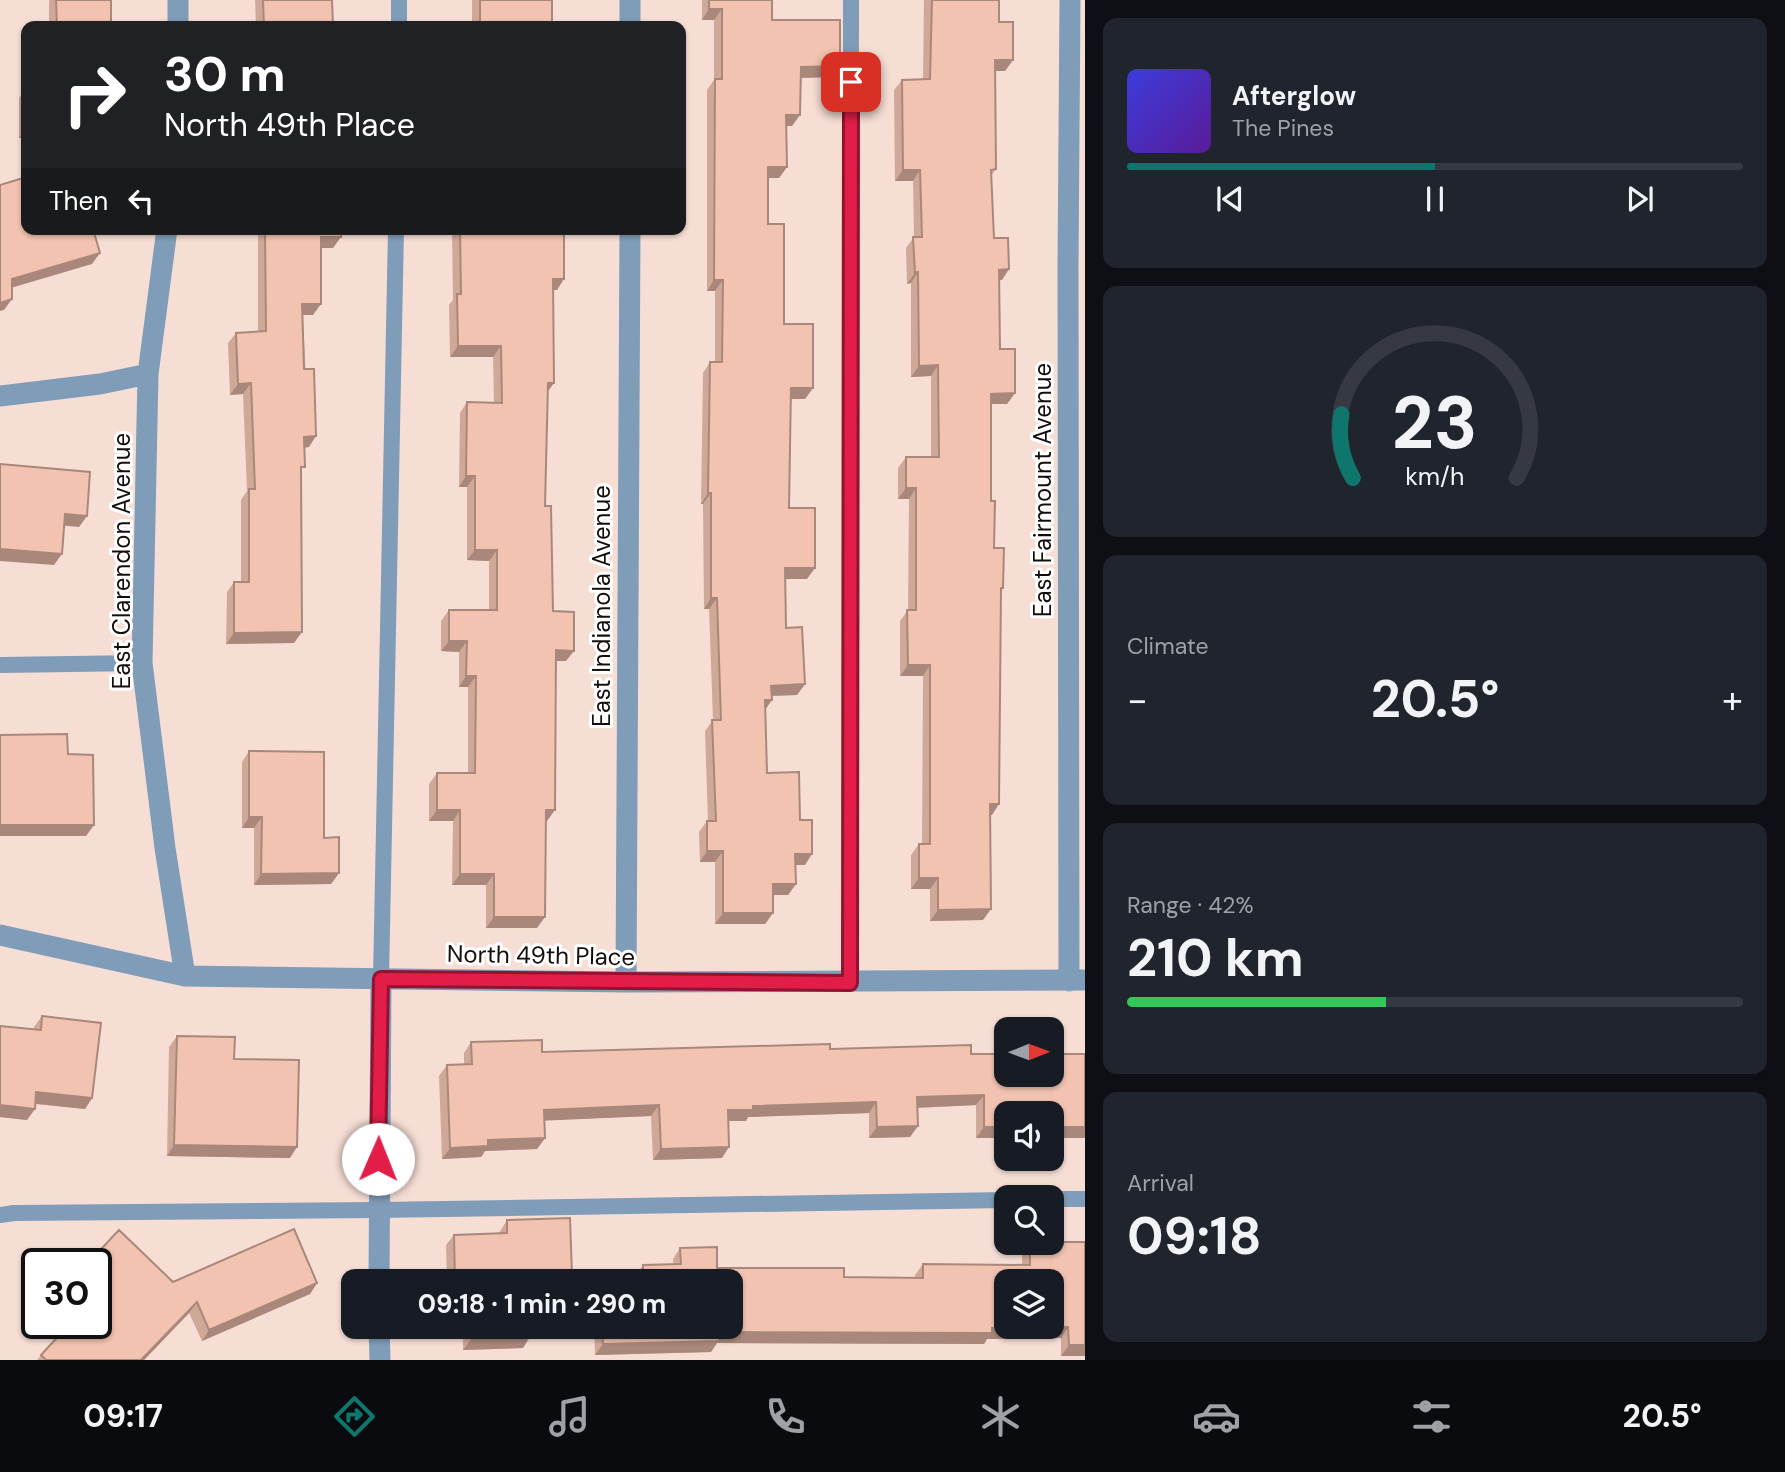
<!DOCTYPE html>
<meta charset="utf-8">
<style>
:root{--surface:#171b24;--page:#20242c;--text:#f1f3f6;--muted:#9ea1a6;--line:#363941;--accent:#0f766e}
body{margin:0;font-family:"DM Sans",sans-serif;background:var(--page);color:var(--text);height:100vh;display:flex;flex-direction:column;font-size:26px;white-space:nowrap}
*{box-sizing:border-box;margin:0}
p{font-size:23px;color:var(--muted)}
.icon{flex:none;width:38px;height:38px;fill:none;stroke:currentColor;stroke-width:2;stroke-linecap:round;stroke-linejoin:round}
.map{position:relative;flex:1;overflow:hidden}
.panel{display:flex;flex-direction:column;gap:18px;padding:18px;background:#0d0f14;width:700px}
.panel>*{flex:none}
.banner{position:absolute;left:21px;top:21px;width:665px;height:214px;border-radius:14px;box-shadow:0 2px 5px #0004;background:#202124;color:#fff;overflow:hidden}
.needle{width:46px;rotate:89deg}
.buttons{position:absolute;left:994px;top:1017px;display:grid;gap:14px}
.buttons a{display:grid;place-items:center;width:70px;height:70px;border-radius:14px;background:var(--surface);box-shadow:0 2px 5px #0004;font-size:35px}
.speed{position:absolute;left:21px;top:1248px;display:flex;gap:14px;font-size:35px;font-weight:700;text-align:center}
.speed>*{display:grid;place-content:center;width:91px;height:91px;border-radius:50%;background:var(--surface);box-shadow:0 2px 5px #0004;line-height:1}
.speed .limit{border:4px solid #111;border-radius:10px;background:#fff;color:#111}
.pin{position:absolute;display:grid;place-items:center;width:60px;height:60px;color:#fff;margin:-30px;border-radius:14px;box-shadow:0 4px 10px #0006}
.me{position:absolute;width:77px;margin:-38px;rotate:1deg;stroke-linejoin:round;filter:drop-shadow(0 0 5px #0008)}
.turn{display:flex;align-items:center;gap:24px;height:147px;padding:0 28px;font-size:32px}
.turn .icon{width:91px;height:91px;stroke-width:2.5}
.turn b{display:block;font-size:49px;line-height:60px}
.then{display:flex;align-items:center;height:66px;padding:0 28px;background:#0003;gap:14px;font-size:26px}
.big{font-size:52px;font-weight:700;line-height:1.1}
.panel .tile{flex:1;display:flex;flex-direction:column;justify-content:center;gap:10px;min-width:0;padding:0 24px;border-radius:14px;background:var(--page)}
.panel .dial{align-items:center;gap:0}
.dial svg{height:182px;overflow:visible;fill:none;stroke:var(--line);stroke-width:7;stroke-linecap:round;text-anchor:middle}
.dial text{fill:var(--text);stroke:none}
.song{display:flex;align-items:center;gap:21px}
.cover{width:84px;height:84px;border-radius:10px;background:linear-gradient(135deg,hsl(240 70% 55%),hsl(270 70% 35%))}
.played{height:7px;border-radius:4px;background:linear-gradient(90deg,var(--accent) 50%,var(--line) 50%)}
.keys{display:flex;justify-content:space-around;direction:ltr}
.heat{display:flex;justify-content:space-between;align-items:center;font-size:38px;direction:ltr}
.charge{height:10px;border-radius:5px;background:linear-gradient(90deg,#34c759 42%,var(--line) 0)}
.trip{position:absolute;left:341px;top:1269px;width:402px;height:70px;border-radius:14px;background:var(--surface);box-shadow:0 2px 5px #0004;font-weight:700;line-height:70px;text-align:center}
.menu{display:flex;height:112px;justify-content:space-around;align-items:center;background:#090b0e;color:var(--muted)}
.menu .icon{width:49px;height:49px}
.menu .current{color:var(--accent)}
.menu b{font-size:32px;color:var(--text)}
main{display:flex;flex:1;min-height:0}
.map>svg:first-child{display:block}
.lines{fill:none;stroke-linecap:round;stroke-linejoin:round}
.lane{stroke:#7f9cb9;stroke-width:16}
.street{stroke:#7f9cb9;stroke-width:21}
.wall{fill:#d0a897}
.shaded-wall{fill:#a9887b}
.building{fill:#f2c3b0;stroke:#a9887b;stroke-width:2;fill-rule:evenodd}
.route-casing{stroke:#92132f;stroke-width:18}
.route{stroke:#e11d48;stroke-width:12}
.labels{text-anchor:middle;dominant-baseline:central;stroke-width:6;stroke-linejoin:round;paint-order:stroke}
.street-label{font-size:24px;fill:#140d0a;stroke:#fff}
</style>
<main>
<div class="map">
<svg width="1085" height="1360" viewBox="0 0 1085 1360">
<rect width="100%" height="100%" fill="#f6ded5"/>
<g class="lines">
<path class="lane" d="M399 0V26
M0 665 142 663
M381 979 396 229
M850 983 851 0
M1052 1199H1085
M0 1215 14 1213 378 1210 1006 1200"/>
<path class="street" d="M630 0V26
M178 26V0
M167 229 148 374 142 663 165 848 185 976
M0 396 100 384 148 374
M0 935 185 976 626 982 1085 980
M1069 981 1068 266 1070 0
M626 982 630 229
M379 1281 381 979
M379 1326 380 1360"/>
</g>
<path class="wall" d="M49 0H111V26H32L49 25Z
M255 0H332L333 26H256Z
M472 0H552V26H472Z
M702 0H772V20L840 66 833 77 800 78 792 126H786L787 167 779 178H768V224L784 324 813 388 805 399H791L789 508 807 579H785L786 628 805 684 797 695 771 696 772 700 765 710 767 773 800 820 805 865H796V884L788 895H773V913L765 924H715V862H700L699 832 707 821H708L705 731 713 720 709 609H704L703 504H701L703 373 710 362H715V291H707V90L714 80V20H702Z
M924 0H999V22L1013 60 1005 71H995L996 169 991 176 994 238 1002 280H999L1000 349 1015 393 1007 404H991V501L994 548 1003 588 1001 592 992 815H991L983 920 930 921V889H911V855L919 844H922L923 676H900V621L908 610 909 499H898V468L906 457H931V376L911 377V283L907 284 906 248 914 237 913 181H895L894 90 902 80 923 79Z
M26 35V138H19V98L25 89V36Z
M258 229H341L333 248H321L313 315H303L309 447 304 448 301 473 294 643 226 644 227 592 234 582H241V500L247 491 243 394 230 395 228 343 236 333 258 332Z
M452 229H564L557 290H553L547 393 545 506 553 611 566 661H556L547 821H546L537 928H486V885H452L453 821H429V784L437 773H468V687H459V652L441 651V621L449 610H489V561L467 560V487H459L460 413 467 402 494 403 493 357H450L449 305 453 300Z
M249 751 324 838 339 873 331 884 254 885V828H242V762Z
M42 1016 92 1098 85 1109 35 1104 27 1120 0 1117V1026L34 1030V1027Z
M177 1036 234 1059 290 1158 167 1156 169 1047Z
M471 1042 542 1052 830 1049 971 1054H1085V1138H1052V1113L976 1138V1105L918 1108 910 1137 869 1138V1113L748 1117 746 1121H728L722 1158 653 1160 651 1116 544 1120 545 1138 537 1149 485 1151 481 1157 442 1159 439 1076 447 1065H464V1053Z
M507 1220 572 1275 568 1281H447L446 1245 454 1235 499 1233Z
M1030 1242 1085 1356H1061V1338L987 1339 984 1344 717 1343 711 1352 595 1355 594 1326H732V1281H636V1276L643 1265H673V1259L680 1248 717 1268 844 1277 915 1278V1275L923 1264 1022 1265V1253Z
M173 1282 317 1283 310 1294 202 1341 189 1313 144 1360H37L55 1339 39 1323H96Z
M463 1326H530L523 1348 463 1350Z"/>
<path class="shaded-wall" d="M709 9H722L714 20H702Z
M995 60H1013L1005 71H987Z
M840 66 833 77 793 78 801 67Z
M786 115H800L792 126H779Z
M26 127V138H19Z
M768 167H787L779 178H760Z
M903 170H920L913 181H895Z
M321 237H341L333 248H313Z
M100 253 92 264 4 290 12 279Z
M1009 269 1002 280 992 281 999 270Z
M918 272 911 283 907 284 915 273Z
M553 279H564L557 290H545Z
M714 280H723L715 291H707Z
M12 299 4 310 0 311V303Z
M302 304H321L313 315H295Z
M458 346H501L493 357H450Z
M938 365 931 376 911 377 919 366Z
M251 383 243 394 230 395 238 384Z
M548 383H554L546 394Z
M791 388H813L805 399H783Z
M1015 393 1007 404H983L991 394Z
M316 436 309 447 296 448 304 437Z
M466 476H475L467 487H459Z
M906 488H916L909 499H898Z
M708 493H711L703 504H701Z
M65 514 87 516 79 527 58 525Z
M0 549 62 554 54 565 0 561Z
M475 550H497L489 561 467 560Z
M785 568H815L807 579H777Z
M711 598H717L709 609H704Z
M302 632 294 643 226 644 234 633Z
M449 641H467L459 652 441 651Z
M556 650 574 651 566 661H549Z
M908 665H930L923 676H900Z
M466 676H476L468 687H459Z
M805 684 797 695 763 696 771 686Z
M765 700H772L764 711Z
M990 804H999L992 815H983Z
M437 810H460L453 821H429Z
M546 810H555L547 821H538Z
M249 817H262L254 828H242Z
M0 825H94L86 836H0Z
M707 851H723L715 862H700Z
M795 854H812L805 865H788Z
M339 873 331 884 254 885 261 874Z
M460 874H494L486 885H452Z
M919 878H938L930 889H911Z
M773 884H796L788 895H765Z
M991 909 983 920 930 921 938 910Z
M723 913H773L765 924H715Z
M494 917H545L537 928H486Z
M36 1092 92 1098 85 1109 29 1103Z
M984 1095 976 1105 910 1108 917 1097Z
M876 1102 869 1113 748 1117 746 1121H720L728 1110 753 1106Z
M0 1105 35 1109 27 1120 0 1117Z
M659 1105 651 1116 536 1121 544 1110Z
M918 1126 910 1137 869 1138 877 1127Z
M984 1127H1006V1138H976Z
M1052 1127H1085V1138H1052Z
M545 1138 537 1149 485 1151 481 1157 442 1159 450 1148 488 1140Z
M174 1145 297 1147 290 1158 167 1156Z
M729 1147 722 1158 653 1160 661 1149Z
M572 1275 568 1281H525L528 1276Z
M317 1283 310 1294 202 1341 209 1330Z
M197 1302 189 1313 144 1360H141Z
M1068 1327 1061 1338 987 1339 984 1344 717 1343 711 1352 595 1355 603 1344 719 1332Z
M530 1337 523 1348 463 1350 471 1339Z
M1069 1345H1085V1356H1061Z"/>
<path class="building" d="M56 0H111V26H33L57 25Z
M263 0H332L333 26H264Z
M480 0H552V26H480Z
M709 0H772V20H840V66L801 67 800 115H786L787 167H768V224H784V324H813V388H791L789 508H815V568H785L786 628 802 627 805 684 771 686 772 700H765L767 773 799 772 800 820H812V854H795L796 884H773V913H723V851H707V821H716L712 720H721L717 598H711V493H708L710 362H722L723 280H714L715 79H722V9H709Z
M932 0H999V22H1013V60H995L996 169 991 170 994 238H1008L1009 269 999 270 1000 349H1015V393L991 394V501H995L994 548H1004L1003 588H1001L999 804H990L991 909 938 910V878H919V844H930V665H908L907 610H916V488H906V457H939L938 365 919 366 918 272 915 273 913 237H922L920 170H903L902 80 930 79Z
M26 177V229H93L100 253 12 279V299L0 303V185Z
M265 229H341V237H321V304H302L304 369H314L316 436 304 437 305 467H301L302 632 234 633V582H249V489H255L251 383 238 384 236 333 266 331Z
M460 229H564V279H553L554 383H548L545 506H551L553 611 574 612V651L556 650 555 810H546L545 917H494V874H460V810H437V773H475L476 676H466L467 641H449V610H497V550H475V476H466L467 402 502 403 501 346H458L457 294H461Z
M0 464 90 472 87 516 65 514 62 554 0 549Z
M67 734 68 754 93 755 94 825H0V735Z
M249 751 324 752V838L339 837V873L261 874 262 817H249Z
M42 1016 101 1023 92 1098 36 1092 35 1109 0 1105V1026L41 1030Z
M177 1036 235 1037 234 1059 299 1060 297 1147 174 1145Z
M542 1040V1052L830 1044V1049L971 1045V1054H1006V1074H1052V1054H1085V1127H1052V1113H1006V1127H984V1095L917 1097 918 1126 877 1127 876 1102 753 1106V1110H728L729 1147 661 1149 659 1105 544 1110 545 1138 488 1140V1146L450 1148 447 1065 472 1064 471 1042Z
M570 1218 572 1275 528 1276V1281H455L454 1235 507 1233V1220Z
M294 1229 317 1283 209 1330 197 1302 141 1360H46L41 1355 65 1329 58 1323H96V1264H87L119 1230 173 1282Z
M1030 1242H1085V1345H1069L1068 1327 992 1328V1333L719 1332V1341L603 1344 602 1326H732V1281H643V1265L681 1264 680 1248 717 1247V1268H844V1277L923 1278V1264L1030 1265ZM1006 1281H1052V1326H1006Z
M471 1326H530V1337L471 1339Z"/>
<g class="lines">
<g class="route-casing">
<path id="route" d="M378 1159 381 979 850 983 851 82"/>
</g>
<use href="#route" class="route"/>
</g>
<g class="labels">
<g class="street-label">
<text transform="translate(1042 490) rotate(-90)">East Fairmount Avenue</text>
<text transform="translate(121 561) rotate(-90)">East Clarendon Avenue</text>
<text transform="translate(601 606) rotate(-90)">East Indianola Avenue</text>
<text transform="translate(541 955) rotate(1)">North 49th Place</text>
</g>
</g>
</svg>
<div class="buttons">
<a><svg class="needle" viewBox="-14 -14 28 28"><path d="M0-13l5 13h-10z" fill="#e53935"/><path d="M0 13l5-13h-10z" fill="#9ea1a6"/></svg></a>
<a><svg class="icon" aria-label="sound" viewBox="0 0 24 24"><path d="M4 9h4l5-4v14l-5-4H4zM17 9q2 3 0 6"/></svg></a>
<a><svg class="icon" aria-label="search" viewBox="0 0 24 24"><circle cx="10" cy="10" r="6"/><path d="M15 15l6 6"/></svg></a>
<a><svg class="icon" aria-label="layers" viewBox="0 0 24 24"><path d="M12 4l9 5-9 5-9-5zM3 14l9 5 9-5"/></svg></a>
</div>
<div class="speed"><div class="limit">30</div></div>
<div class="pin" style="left:851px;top:82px;background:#d93025"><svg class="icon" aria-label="arrive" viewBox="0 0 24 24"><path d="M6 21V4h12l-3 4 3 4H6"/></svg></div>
<svg class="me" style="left:378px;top:1159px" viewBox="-20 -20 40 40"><circle r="19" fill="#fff"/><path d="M0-13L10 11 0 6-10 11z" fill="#e11d48"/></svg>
<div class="trip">09:18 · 1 min · 290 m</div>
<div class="banner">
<div class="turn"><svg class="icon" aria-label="right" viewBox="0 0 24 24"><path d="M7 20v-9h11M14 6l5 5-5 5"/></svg><div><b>30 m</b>North 49th Place</div></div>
<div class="then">Then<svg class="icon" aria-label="left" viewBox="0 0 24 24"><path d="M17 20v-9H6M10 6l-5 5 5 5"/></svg></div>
</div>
</div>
<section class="panel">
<div class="tile">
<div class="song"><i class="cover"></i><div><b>Afterglow</b><p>The Pines</p></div></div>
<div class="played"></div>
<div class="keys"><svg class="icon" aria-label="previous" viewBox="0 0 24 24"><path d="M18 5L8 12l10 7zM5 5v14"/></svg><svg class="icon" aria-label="pause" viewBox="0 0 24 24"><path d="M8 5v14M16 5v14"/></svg><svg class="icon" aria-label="next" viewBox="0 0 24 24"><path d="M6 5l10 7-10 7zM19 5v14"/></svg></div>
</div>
<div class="tile dial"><svg viewBox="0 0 100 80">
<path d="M14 69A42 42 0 1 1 86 69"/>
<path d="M14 69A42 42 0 0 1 9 41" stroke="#0f766e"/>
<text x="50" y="56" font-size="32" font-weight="700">23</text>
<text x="50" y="72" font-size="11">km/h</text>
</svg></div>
<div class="tile"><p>Climate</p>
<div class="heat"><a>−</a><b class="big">20.5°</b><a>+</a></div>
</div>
<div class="tile"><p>Range · 42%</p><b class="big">210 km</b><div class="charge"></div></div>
<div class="tile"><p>Arrival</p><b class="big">09:18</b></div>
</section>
</main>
<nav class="menu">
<b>09:17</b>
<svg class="icon current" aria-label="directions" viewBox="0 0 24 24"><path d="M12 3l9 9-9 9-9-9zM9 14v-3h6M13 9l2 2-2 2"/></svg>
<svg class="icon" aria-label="music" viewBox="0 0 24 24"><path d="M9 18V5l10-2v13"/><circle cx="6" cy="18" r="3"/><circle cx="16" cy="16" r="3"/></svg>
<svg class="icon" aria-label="phone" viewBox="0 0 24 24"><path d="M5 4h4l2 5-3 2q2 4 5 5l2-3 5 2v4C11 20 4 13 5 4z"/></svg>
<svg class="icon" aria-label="climate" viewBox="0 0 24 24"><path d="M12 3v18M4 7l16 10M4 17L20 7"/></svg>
<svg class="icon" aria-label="car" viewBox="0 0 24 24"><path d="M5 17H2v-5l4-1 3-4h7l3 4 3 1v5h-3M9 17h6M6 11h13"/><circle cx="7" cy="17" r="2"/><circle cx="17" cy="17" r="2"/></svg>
<svg class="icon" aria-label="filters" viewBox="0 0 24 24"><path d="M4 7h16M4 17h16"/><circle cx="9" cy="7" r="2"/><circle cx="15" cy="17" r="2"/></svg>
<b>20.5°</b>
</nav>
